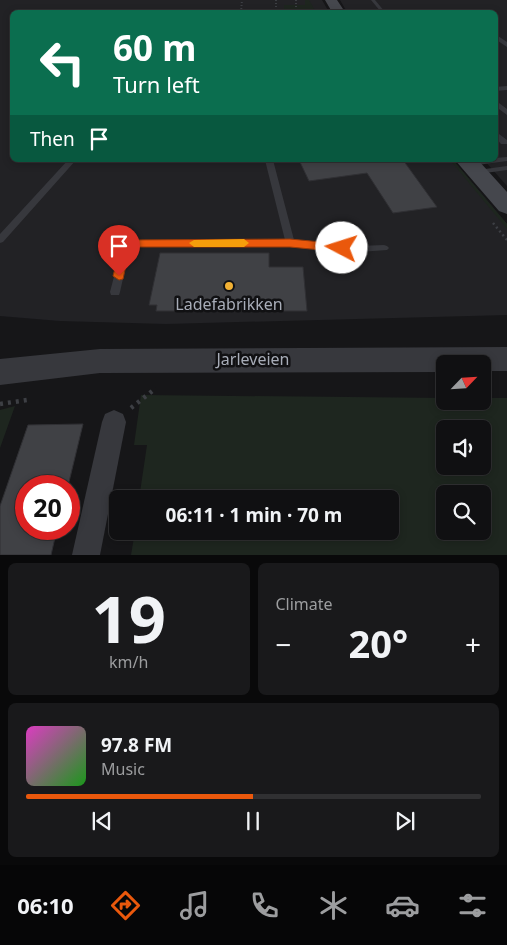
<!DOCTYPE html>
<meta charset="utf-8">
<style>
:root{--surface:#101012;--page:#19191b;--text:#f1f3f6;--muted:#9c9d9f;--line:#303032;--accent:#ea580c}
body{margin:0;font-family:"Noto Sans",sans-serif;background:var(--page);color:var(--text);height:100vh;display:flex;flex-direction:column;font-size:19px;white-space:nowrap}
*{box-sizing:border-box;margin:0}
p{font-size:16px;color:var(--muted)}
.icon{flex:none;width:28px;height:28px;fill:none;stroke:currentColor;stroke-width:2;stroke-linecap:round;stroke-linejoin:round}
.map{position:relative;height:555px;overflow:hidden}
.sheet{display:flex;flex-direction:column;gap:8px;padding:8px;background:#09090a;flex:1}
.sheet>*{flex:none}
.banner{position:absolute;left:10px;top:10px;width:488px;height:152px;border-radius:8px;box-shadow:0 2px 8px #0003,0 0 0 1px var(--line);background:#0b6e4f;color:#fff;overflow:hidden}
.needle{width:32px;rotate:65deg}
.fabs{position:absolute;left:436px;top:355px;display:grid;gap:10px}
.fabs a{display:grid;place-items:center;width:55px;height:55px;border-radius:8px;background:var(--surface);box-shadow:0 2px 8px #0003,0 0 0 1px var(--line);font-size:25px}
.speed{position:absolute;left:15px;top:475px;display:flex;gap:10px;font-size:25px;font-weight:700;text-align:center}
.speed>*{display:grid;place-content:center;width:65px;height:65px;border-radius:50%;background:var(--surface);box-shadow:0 2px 8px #0003,0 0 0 1px var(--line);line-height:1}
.speed .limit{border:8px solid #d22;background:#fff;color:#111}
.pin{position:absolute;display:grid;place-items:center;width:42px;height:42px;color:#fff;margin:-51px -21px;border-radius:50% 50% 50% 0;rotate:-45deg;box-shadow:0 0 5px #0007}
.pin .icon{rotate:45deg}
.me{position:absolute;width:55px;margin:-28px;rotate:275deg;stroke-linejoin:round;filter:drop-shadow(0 0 4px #0008)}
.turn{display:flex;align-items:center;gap:18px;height:105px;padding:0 20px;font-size:22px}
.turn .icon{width:65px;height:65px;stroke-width:2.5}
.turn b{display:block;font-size:35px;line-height:42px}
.then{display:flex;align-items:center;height:48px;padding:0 20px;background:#0003;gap:10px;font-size:19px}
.big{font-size:38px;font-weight:700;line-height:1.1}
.sheet .card{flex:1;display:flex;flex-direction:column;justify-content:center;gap:8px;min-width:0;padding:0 18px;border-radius:8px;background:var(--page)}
.sheet .dial{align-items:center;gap:0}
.dial b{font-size:65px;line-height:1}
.song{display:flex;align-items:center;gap:15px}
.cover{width:60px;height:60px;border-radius:8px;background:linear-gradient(135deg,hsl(310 70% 55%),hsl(120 70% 35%))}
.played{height:5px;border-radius:2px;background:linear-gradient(90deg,var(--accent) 50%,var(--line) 50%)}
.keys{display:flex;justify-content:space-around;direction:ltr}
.heat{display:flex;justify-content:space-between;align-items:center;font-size:28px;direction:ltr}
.sheet .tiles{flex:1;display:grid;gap:8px;grid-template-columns:1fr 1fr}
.card:last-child{grid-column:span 2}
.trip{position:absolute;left:109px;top:490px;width:290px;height:50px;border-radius:8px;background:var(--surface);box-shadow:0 2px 8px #0003,0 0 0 1px var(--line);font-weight:700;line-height:50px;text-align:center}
.menu{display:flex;height:80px;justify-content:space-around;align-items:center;background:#060607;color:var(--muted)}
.menu .icon{width:35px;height:35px}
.menu .active{color:var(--accent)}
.menu b{font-size:22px;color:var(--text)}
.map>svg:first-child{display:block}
.built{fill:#222225}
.green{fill:#1e261f;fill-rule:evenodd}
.building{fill:#404145;stroke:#303034}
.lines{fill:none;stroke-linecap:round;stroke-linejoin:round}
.path-far2{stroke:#3d3f44;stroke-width:2;stroke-dasharray:1 2;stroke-linecap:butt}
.path-far1{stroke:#3d3f44;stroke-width:2.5;stroke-dasharray:2 3;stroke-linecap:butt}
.path{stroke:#3d3f44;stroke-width:4.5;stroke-dasharray:3 5;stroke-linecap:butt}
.service{fill:#37383d;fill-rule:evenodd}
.minor{fill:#37383d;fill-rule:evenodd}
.tertiary{fill:#37383d;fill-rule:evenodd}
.secondary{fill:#45474d;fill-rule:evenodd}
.route{fill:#ea580c;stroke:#983908}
.slow{fill:#f59e0b}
.poi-dot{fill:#f2b134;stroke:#111113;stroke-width:2}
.labels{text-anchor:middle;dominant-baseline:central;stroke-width:5;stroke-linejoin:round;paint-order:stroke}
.poi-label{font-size:16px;fill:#a8adb8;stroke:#111113}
.street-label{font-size:16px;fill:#a8adb8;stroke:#111113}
</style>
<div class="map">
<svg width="507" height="555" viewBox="0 0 507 555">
<rect width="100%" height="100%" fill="#161618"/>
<path class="built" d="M0 0H322L329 12H12V160H453L507 224V315L166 324 60 321 0 316Z
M340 0H507V186L484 160H495V12H347Z"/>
<path class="green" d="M305 0H309L316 12H284V5H305Z
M450 160H453L507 224V229Z
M141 395 445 398V401H482L483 398H507V555H131L135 531H390V499H139L147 445H134ZM445 429H482V466H445ZM445 494H482V531H445Z
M15 406 0 448V410Z"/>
<path class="building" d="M299 160H403L437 207 393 213 367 173 309 181Z
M160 253H269V267H303L307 311H156L157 305H149Z
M83 424 68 486H26V529H57L51 555H0V506L28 425Z"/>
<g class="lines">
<path class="path-far2" d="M276 0V12
M296 0V12
M241 12 242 0"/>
<path class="path-far1" d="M493 223 507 240"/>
<path class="path" d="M0 404 27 400
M131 408 156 388"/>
<path class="service" d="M371 0H375L385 12H381Z
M495 34 507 42V47L495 39Z
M507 86V90L495 91V87Z
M495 100 507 109V115L495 106Z
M495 131 507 140V144H501L495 137Z
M507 157V161L470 166 466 164 470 162 495 160V158Z
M68 160H76L3 242 0 243V234Z
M265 160H273L294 240 359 246 384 245 387 246 389 248 387 250 359 252 290 246 130 247 120 292 119 295H111L110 292 123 242 285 240Z
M507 166V170L478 174 474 172 478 170Z"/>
<path class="minor" d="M114 410 123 414 126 422 100 555H72L102 422 105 414Z"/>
<path class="tertiary" d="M507 347V371H482V364H445V372L100 373 0 385V359L100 349Z"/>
<path class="secondary" d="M325 0H337L345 12H332Z
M455 160H478L507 192V214L499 211Z"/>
</g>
<path class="route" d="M290 239 342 244 347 248 342 252 290 247H130L123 279 119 280 113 276 121 244 126 240Z"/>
<path class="slow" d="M244 239 249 243 244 247H194L189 243 194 240Z"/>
<circle class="poi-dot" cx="229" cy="286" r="5"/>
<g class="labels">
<g class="poi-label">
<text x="229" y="304">Ladefabrikken</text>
</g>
<g class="street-label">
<text x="253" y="359">Jarleveien</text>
</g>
</g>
</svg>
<div class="fabs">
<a><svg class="needle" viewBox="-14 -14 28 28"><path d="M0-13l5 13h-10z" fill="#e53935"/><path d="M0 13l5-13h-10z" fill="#9c9d9f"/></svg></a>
<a><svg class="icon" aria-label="sound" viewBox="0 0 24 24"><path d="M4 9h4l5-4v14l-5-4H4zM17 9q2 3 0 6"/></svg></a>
<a><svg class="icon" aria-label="search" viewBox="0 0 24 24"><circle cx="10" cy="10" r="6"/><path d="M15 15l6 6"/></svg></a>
</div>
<div class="speed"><div class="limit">20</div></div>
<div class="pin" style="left:119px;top:276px;background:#d93025"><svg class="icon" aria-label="arrive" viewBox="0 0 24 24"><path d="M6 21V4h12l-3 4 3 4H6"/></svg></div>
<svg class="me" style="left:342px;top:248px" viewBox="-20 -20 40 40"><circle r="19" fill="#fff"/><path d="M0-13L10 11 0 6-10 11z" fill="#ea580c"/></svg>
<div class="trip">06:11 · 1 min · 70 m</div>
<div class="banner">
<div class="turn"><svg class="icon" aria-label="left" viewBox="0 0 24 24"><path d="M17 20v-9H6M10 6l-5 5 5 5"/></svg><div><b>60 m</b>Turn left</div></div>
<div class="then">Then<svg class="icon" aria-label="arrive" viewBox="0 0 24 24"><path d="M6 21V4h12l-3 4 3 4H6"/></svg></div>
</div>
</div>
<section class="sheet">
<div class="tiles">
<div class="card dial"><b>19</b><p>km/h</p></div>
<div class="card"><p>Climate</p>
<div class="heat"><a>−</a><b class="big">20°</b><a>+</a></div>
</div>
<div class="card">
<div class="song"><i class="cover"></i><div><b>97.8 FM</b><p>Music</p></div></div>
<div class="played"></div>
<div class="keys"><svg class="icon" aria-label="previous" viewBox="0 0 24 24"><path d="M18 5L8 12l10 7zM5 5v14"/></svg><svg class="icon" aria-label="pause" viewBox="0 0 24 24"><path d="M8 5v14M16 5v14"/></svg><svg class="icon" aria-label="next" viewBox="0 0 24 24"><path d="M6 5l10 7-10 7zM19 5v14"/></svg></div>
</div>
</div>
</section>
<nav class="menu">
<b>06:10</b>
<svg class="icon active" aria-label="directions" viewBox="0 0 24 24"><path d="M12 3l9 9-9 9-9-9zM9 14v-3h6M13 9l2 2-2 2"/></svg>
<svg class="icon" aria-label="music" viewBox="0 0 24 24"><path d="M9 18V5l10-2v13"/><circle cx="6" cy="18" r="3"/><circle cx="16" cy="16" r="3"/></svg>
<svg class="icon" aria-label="phone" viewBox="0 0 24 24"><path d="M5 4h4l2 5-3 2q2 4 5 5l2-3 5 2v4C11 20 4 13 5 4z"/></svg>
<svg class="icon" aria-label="climate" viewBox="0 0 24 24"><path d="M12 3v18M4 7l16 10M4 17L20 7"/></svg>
<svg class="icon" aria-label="car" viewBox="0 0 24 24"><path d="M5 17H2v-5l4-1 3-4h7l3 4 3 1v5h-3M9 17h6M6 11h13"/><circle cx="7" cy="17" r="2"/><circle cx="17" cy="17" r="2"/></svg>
<svg class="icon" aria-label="filters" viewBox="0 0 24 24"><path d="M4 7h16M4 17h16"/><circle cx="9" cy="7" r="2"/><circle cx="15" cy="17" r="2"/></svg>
</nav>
